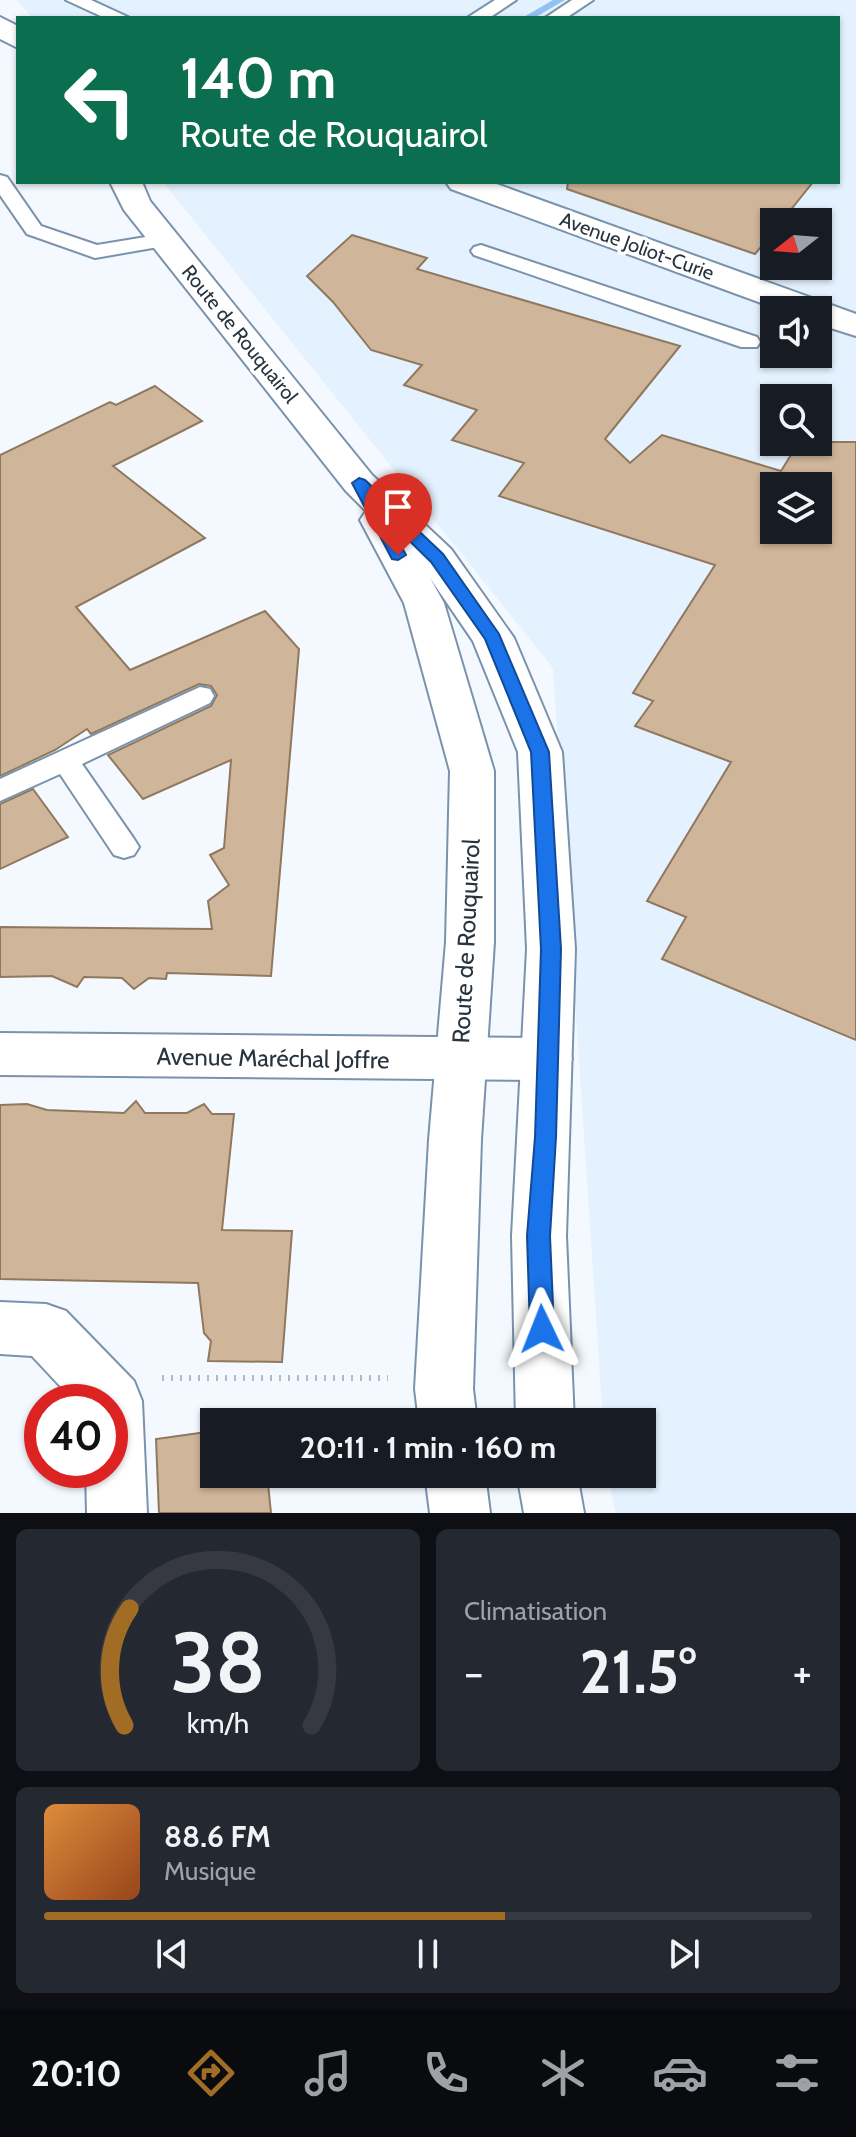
<!DOCTYPE html>
<html lang="fr">
<meta charset="utf-8">
<style>
:root{--surface:#171b24;--page:#242831;--text:#f1f3f6;--muted:#9ea1a6;--line:#363941;--accent:#a16d25}
body{margin:0;font-family:Cabin,sans-serif;background:var(--page);color:var(--text);height:100vh;display:flex;flex-direction:column;font-size:30px;white-space:nowrap}
*{box-sizing:border-box;margin:0}
p{font-size:26px;color:var(--muted)}
.icon{flex:none;width:44px;height:44px;fill:none;stroke:currentColor;stroke-width:2;stroke-linecap:round;stroke-linejoin:round}
.map{position:relative;height:1513px;overflow:hidden}
.side{display:flex;flex-direction:column;gap:16px;padding:16px;background:#0d0f14;flex:1}
.side>*{flex:none}
.guide{position:absolute;left:16px;top:16px;width:824px;height:168px;border-radius:0px;box-shadow:0 2px 6px #0004;background:#0b6e4f;color:#fff;overflow:hidden}
.needle{width:52px;rotate:253deg}
.buttons{position:absolute;left:760px;top:208px;display:grid;gap:16px}
.buttons a{display:grid;place-items:center;width:72px;height:72px;border-radius:0px;background:var(--surface);box-shadow:0 2px 6px #0004;font-size:40px}
.speed{position:absolute;left:24px;top:1384px;display:flex;gap:16px;font-size:40px;font-weight:700;text-align:center}
.speed>*{display:grid;place-content:center;width:104px;height:104px;border-radius:50%;background:var(--surface);box-shadow:0 2px 6px #0004;line-height:1}
.speed .limit{border:12px solid #d22;background:#fff;color:#111}
.pin{position:absolute;display:grid;place-items:center;width:68px;height:68px;color:#fff;margin:-82px -34px;border-radius:50% 50% 50% 0;rotate:-45deg;box-shadow:0 0 8px #0007}
.pin .icon{rotate:45deg}
.me{position:absolute;width:88px;margin:-44px;rotate:358deg;stroke-linejoin:round;filter:drop-shadow(0 0 6px #0008)}
.turn{display:flex;align-items:center;gap:28px;height:168px;padding:0 32px;font-size:36px}
.turn .icon{width:104px;height:104px;stroke-width:2.5}
.turn b{display:block;font-size:56px;line-height:68px}
.big{font-size:60px;font-weight:800;line-height:1.1}
.side .tile{flex:1;display:flex;flex-direction:column;justify-content:center;gap:12px;min-width:0;padding:0 28px;border-radius:12px;background:var(--page)}
.side .dial{align-items:center;gap:0}
.dial svg{height:208px;overflow:visible;fill:none;stroke:var(--line);stroke-width:7;stroke-linecap:round;text-anchor:middle}
.dial text{fill:var(--text);stroke:none}
.song{display:flex;align-items:center;gap:24px}
.cover{width:96px;height:96px;border-radius:12px;background:linear-gradient(135deg,hsl(30 70% 55%),hsl(20 70% 35%))}
.played{height:8px;border-radius:4px;background:linear-gradient(90deg,var(--accent) 60%,var(--line) 60%)}
.keys{display:flex;justify-content:space-around;direction:ltr}
.heat{display:flex;justify-content:space-between;align-items:center;font-size:44px;direction:ltr}
.side .tiles{flex:1;display:grid;gap:16px;grid-template-columns:1fr 1fr}
.tile:last-child{grid-column:span 2}
.trip{position:absolute;left:200px;top:1408px;width:456px;height:80px;border-radius:0px;background:var(--surface);box-shadow:0 2px 6px #0004;font-weight:800;line-height:80px;text-align:center}
.menu{display:flex;height:128px;justify-content:space-around;align-items:center;background:#090b0e;color:var(--muted)}
.menu .icon{width:56px;height:56px}
.menu .on{color:var(--accent)}
.menu b{font-size:36px;color:var(--text)}
.map>svg:first-child{display:block}
.built{fill:#e4f1fe;fill-rule:evenodd}
.lines{fill:none;stroke-linecap:round;stroke-linejoin:round}
.stream{fill:#92c1f2;fill-rule:evenodd}
.building{fill:#cfb69a;stroke:#8f785e;stroke-width:2;fill-rule:evenodd}
.lane-casing{stroke:#7a93ac;stroke-width:4}
.street-casing{stroke:#7a93ac;stroke-width:4}
.secondary-casing{stroke:#7a93ac;stroke-width:4}
.path{stroke:#b4bac2;stroke-width:6;stroke-dasharray:2 7;stroke-linecap:butt}
.lane{fill:#fff;fill-rule:evenodd}
.street{fill:#fff;fill-rule:evenodd}
.secondary{fill:#fff;fill-rule:evenodd}
.route{fill:#1a73e8;stroke:#114b97;stroke-width:2}
.labels{text-anchor:middle;dominant-baseline:central;stroke-width:7;stroke-linejoin:round;paint-order:stroke}
.far-street-label{font-size:20px;fill:#28333d;stroke:#fff}
.street-label{font-size:24px;fill:#28333d;stroke:#fff}
</style>
<div class="map">
<svg width="856" height="1513" viewBox="0 0 856 1513">
<rect width="100%" height="100%" fill="#f4f9ff"/>
<path class="built" d="M17 0H856V1513H616L607 1474H642V1422H603L553 668 163 182H838V18H32ZM774 222H818V266H774ZM774 310H818V354H774ZM774 398H818V442H774ZM774 486H818V530H774Z"/>
<g class="lines">
<path class="stream" d="M553 0H565L534 18H522Z"/>
</g>
<path class="building" d="M568 182H813L781 222H774V231L755 254 567 189Z
M352 235 427 258 417 269 680 346 605 439 630 463 662 435 781 471 799 442H856V1040L662 959 686 917 647 901 731 762 635 726 653 701 633 693 715 565 499 496 524 463 452 440 477 410 404 385 422 365 371 350 333 302 307 276ZM774 486H818V530H774Z
M155 386 202 421 113 466 205 538 76 607 130 670 265 611 299 649 271 976 167 973 166 979 149 978 134 989 122 978 84 977 77 987 52 976 0 977V927L212 929 208 901 229 885 210 855 224 848 231 760 143 799 108 755 211 706 217 695 211 686 199 684 91 734 87 729 55 750 0 776V455L110 402 116 405Z
M33 789 68 837 0 869V804Z
M136 1101 145 1113H187L204 1104 212 1114H234L222 1230 292 1231 282 1362 208 1361 211 1341 204 1333 198 1283 0 1279V1105L27 1104 47 1110 124 1113Z
M214 1431V1474H267L271 1513H159L156 1439Z"/>
<g class="lines">
<g class="lane-casing">
<path id="lane" d="M66 0H91L130 18H105Z
M495 0H516L489 18H467Z
M572 0H593L566 18H545Z
M0 175 7 177 41 226 97 245 164 234 174 240 164 246 95 258 27 234 0 195Z
M481 245 757 337 760 342 757 347H741L474 255 471 251 474 247Z
M200 687 210 689 214 696 210 703 82 764 134 839 139 847 134 855 124 858 114 855 60 774 0 801V779Z"/>
</g>
<g class="street-casing">
<path id="street" d="M0 1033 547 1038 565 1044 572 1059 565 1074 547 1080 0 1075Z
M0 1302 46 1304 66 1311 134 1381 142 1401 147 1513H87L86 1470H110V1402H75L32 1356 0 1354Z"/>
</g>
<g class="secondary-casing">
<path id="secondary" d="M0 17 18 26V48L0 39Z
M110 182H142L150 201 372 475 451 549 514 638 562 752 575 949 566 1236 574 1422H516L512 1236 527 949 518 752 473 641 430 578 444 603 494 771V942L481 1140 473 1389 477 1422H419L415 1389 429 1140 446 942 450 771 404 603 360 520 366 511 346 491 124 210Z
M446 182H491L856 314V336L818 324V310H780L451 189Z
M425 1474H485L490 1513H430Z
M517 1474H577L584 1513H524Z"/>
</g>
<path class="path" d="M162 1378H388"/>
<use href="#lane" class="lane"/>
<use href="#street" class="street"/>
<use href="#secondary" class="secondary"/>
</g>
<path class="route" d="M359 478 365 480 443 554 499 634 549 752 561 949 556 1137 550 1236 554 1329 550 1336 542 1340 534 1336 530 1329 527 1236 535 1137 541 949 531 752 485 639 431 562 386 518 406 555 398 560 392 559 352 483Z"/>
<g class="labels">
<g class="far-street-label">
<text transform="translate(637 246) rotate(20)">Avenue Joliot-Curie</text>
<text transform="translate(240 334) rotate(51)">Route de Rouquairol</text>
</g>
<g class="street-label">
<text transform="translate(466 941) rotate(-87)">Route de Rouquairol</text>
<text transform="translate(273 1058) rotate(1)">Avenue Maréchal Joffre</text>
</g>
</g>
</svg>
<div class="buttons">
<a><svg class="needle" viewBox="-14 -14 28 28"><path d="M0-13l5 13h-10z" fill="#e53935"/><path d="M0 13l5-13h-10z" fill="#9ea1a6"/></svg></a>
<a><svg class="icon" aria-label="sound" viewBox="0 0 24 24"><path d="M4 9h4l5-4v14l-5-4H4zM17 9q2 3 0 6"/></svg></a>
<a><svg class="icon" aria-label="search" viewBox="0 0 24 24"><circle cx="10" cy="10" r="6"/><path d="M15 15l6 6"/></svg></a>
<a><svg class="icon" aria-label="layers" viewBox="0 0 24 24"><path d="M12 4l9 5-9 5-9-5zM3 14l9 5 9-5"/></svg></a>
</div>
<div class="speed"><div class="limit">40</div></div>
<div class="pin" style="left:398px;top:555px;background:#d93025"><svg class="icon" aria-label="arrive" viewBox="0 0 24 24"><path d="M6 21V4h12l-3 4 3 4H6"/></svg></div>
<svg class="me" style="left:542px;top:1329px" viewBox="-20 -20 40 40"><path d="M0-17L14 15 0 8-14 15z" fill="#1a73e8" stroke="#fff" stroke-width="4"/></svg>
<div class="trip">20:11 · 1 min · 160 m</div>
<div class="guide">
<div class="turn"><svg class="icon" aria-label="left" viewBox="0 0 24 24"><path d="M17 20v-9H6M10 6l-5 5 5 5"/></svg><div><b>140 m</b>Route de Rouquairol</div></div>
</div>
</div>
<section class="side">
<div class="tiles">
<div class="tile dial"><svg viewBox="0 0 100 80">
<path d="M14 69A42 42 0 1 1 86 69"/>
<path d="M14 69A42 42 0 0 1 16 24" stroke="#a16d25"/>
<text x="50" y="56" font-size="32" font-weight="700">38</text>
<text x="50" y="72" font-size="11">km/h</text>
</svg></div>
<div class="tile"><p>Climatisation</p>
<div class="heat"><a>−</a><b class="big">21.5°</b><a>+</a></div>
</div>
<div class="tile">
<div class="song"><i class="cover"></i><div><b>88.6 FM</b><p>Musique</p></div></div>
<div class="played"></div>
<div class="keys"><svg class="icon" aria-label="previous" viewBox="0 0 24 24"><path d="M18 5L8 12l10 7zM5 5v14"/></svg><svg class="icon" aria-label="pause" viewBox="0 0 24 24"><path d="M8 5v14M16 5v14"/></svg><svg class="icon" aria-label="next" viewBox="0 0 24 24"><path d="M6 5l10 7-10 7zM19 5v14"/></svg></div>
</div>
</div>
</section>
<nav class="menu">
<b>20:10</b>
<svg class="icon on" aria-label="directions" viewBox="0 0 24 24"><path d="M12 3l9 9-9 9-9-9zM9 14v-3h6M13 9l2 2-2 2"/></svg>
<svg class="icon" aria-label="music" viewBox="0 0 24 24"><path d="M9 18V5l10-2v13"/><circle cx="6" cy="18" r="3"/><circle cx="16" cy="16" r="3"/></svg>
<svg class="icon" aria-label="phone" viewBox="0 0 24 24"><path d="M5 4h4l2 5-3 2q2 4 5 5l2-3 5 2v4C11 20 4 13 5 4z"/></svg>
<svg class="icon" aria-label="climate" viewBox="0 0 24 24"><path d="M12 3v18M4 7l16 10M4 17L20 7"/></svg>
<svg class="icon" aria-label="car" viewBox="0 0 24 24"><path d="M5 17H2v-5l4-1 3-4h7l3 4 3 1v5h-3M9 17h6M6 11h13"/><circle cx="7" cy="17" r="2"/><circle cx="17" cy="17" r="2"/></svg>
<svg class="icon" aria-label="filters" viewBox="0 0 24 24"><path d="M4 7h16M4 17h16"/><circle cx="9" cy="7" r="2"/><circle cx="15" cy="17" r="2"/></svg>
</nav>
